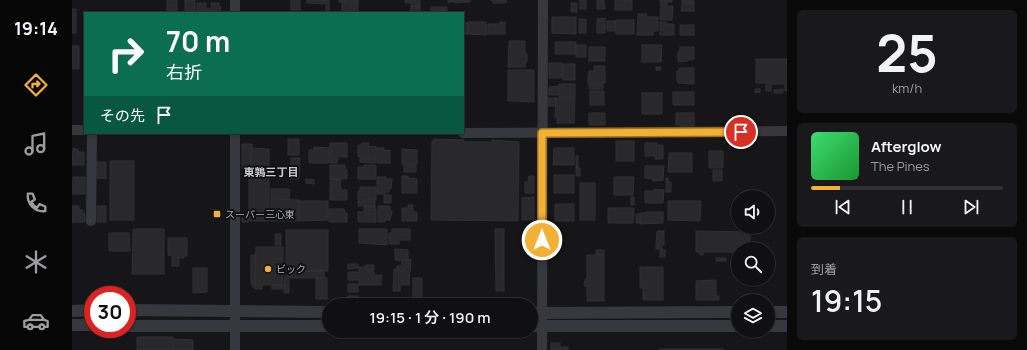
<!DOCTYPE html>
<html lang="ja">
<meta charset="utf-8">
<style>
:root{--surface:#101012;--page:#19191b;--text:#f1f3f6;--muted:#9c9d9f;--line:#303032;--accent:#f2b134}
body{margin:0;font-family:Manrope,"Noto Sans JP",sans-serif;background:var(--page);color:var(--text);height:100vh;display:flex;flex-direction:column;font-size:15px;white-space:nowrap}
*{box-sizing:border-box;margin:0}
p{font-size:13px;color:var(--muted)}
.icon{flex:none;width:22px;height:22px;fill:none;stroke:currentColor;stroke-width:2;stroke-linecap:round;stroke-linejoin:round}
.map{position:relative;flex:1;overflow:hidden}
.panel{display:flex;flex-direction:column;gap:10px;padding:10px;background:#09090a;width:240px}
.panel>*{flex:none}
.top-card{position:absolute;left:12px;top:12px;width:380px;height:122px;border-radius:0px;box-shadow:0 1px 3px #0004,0 0 0 1px var(--line);background:#0b6e4f;color:#fff;overflow:hidden}
.fabs{position:absolute;left:659px;top:190px;display:grid;gap:8px}
.fabs a{display:grid;place-items:center;width:44px;height:44px;border-radius:50%;background:var(--surface);box-shadow:0 1px 3px #0004,0 0 0 1px var(--line);font-size:20px}
.speed{position:absolute;left:12px;top:286px;display:flex;gap:8px;font-size:20px;font-weight:700;text-align:center}
.speed>*{display:grid;place-content:center;width:52px;height:52px;border-radius:50%;background:var(--surface);box-shadow:0 1px 3px #0004,0 0 0 1px var(--line);line-height:1}
.speed .limit{border:6px solid #d22;background:#fff;color:#111}
.pin{position:absolute;display:grid;place-items:center;width:34px;height:34px;color:#fff;margin:-17px;border:2px solid #fff;border-radius:50%;box-shadow:0 1px 4px #0007}
.me{position:absolute;width:44px;margin:-22px;rotate:0deg;stroke-linejoin:round;filter:drop-shadow(0 0 3px #0008)}
.turn{display:flex;align-items:center;gap:14px;height:84px;padding:0 16px;font-size:18px}
.turn .icon{width:52px;height:52px;stroke-width:2.5}
.turn b{display:block;font-size:28px;line-height:34px}
.then{display:flex;align-items:center;height:38px;padding:0 16px;background:#0003;gap:8px;font-size:15px}
.big{font-size:30px;font-weight:600;line-height:1.1}
.panel .card{flex:1;display:flex;flex-direction:column;justify-content:center;gap:6px;min-width:0;padding:0 14px;border-radius:6px;background:var(--page)}
.panel .dial{align-items:center;gap:0}
.dial b{font-size:52px;line-height:1}
.song{display:flex;align-items:center;gap:12px}
.cover{width:48px;height:48px;border-radius:6px;background:linear-gradient(135deg,hsl(140 70% 55%),hsl(130 70% 35%))}
.played{height:4px;border-radius:2px;background:linear-gradient(90deg,var(--accent) 15%,var(--line) 15%)}
.keys{display:flex;justify-content:space-around;direction:ltr}
.trip{position:absolute;left:250px;top:298px;width:216px;height:40px;border-radius:20px;background:var(--surface);box-shadow:0 1px 3px #0004,0 0 0 1px var(--line);font-weight:600;line-height:40px;text-align:center}
main{display:flex;flex:1;min-height:0}
.tab-bar{display:flex;flex-direction:column;width:72px;justify-content:space-around;align-items:center;background:#060607;color:var(--muted)}
.tab-bar .icon{width:28px;height:28px}
.tab-bar .current{color:var(--accent)}
.tab-bar b{font-size:18px;color:var(--text)}
.map>svg:first-child{display:block}
.building{fill:#29292c;stroke:#303034}
.lines{fill:none;stroke-linecap:round;stroke-linejoin:round}
.path{stroke:#3d3f44;stroke-width:2;stroke-dasharray:2 3;stroke-linecap:butt}
.minor{stroke:#37383d;stroke-width:10}
.tertiary{stroke:#37383d;stroke-width:12}
.route-casing{stroke:#9d7322;stroke-width:10}
.route{stroke:#f2b134;stroke-width:7}
.poi-dot{fill:#f2b134;stroke:#111113;stroke-width:1.5}
.labels{text-anchor:middle;dominant-baseline:central;stroke-width:4;stroke-linejoin:round;paint-order:stroke}
.poi-label{font-size:10px;fill:#a8adb8;stroke:#111113;text-anchor:start}
.neighbourhood-label{font-size:11px;font-weight:bold;fill:#c9ccd4;stroke:#111113}
</style>
<main>
<nav class="tab-bar">
<b>19:14</b>
<svg class="icon current" aria-label="directions" viewBox="0 0 24 24"><path d="M12 3l9 9-9 9-9-9zM9 14v-3h6M13 9l2 2-2 2"/></svg>
<svg class="icon" aria-label="music" viewBox="0 0 24 24"><path d="M9 18V5l10-2v13"/><circle cx="6" cy="18" r="3"/><circle cx="16" cy="16" r="3"/></svg>
<svg class="icon" aria-label="phone" viewBox="0 0 24 24"><path d="M5 4h4l2 5-3 2q2 4 5 5l2-3 5 2v4C11 20 4 13 5 4z"/></svg>
<svg class="icon" aria-label="climate" viewBox="0 0 24 24"><path d="M12 3v18M4 7l16 10M4 17L20 7"/></svg>
<svg class="icon" aria-label="car" viewBox="0 0 24 24"><path d="M5 17H2v-5l4-1 3-4h7l3 4 3 1v5h-3M9 17h6M6 11h13"/><circle cx="7" cy="17" r="2"/><circle cx="17" cy="17" r="2"/></svg>
</nav>
<div class="map">
<svg width="715" height="350" viewBox="0 0 715 350">
<rect width="100%" height="100%" fill="#161618"/>
<path class="building" d="M95 0H105V11H95Z
M113 0H123V11L113 12Z
M219 0H228V10H219Z
M235 0H257V4L235 3Z
M267 0H273L274 2H267Z
M273 0H286V13H272V12H270V2H274Z
M333 0H348V6H339V3H333Z
M376 0H398V2L382 3 383 2H376Z
M418 0H434V3H421V0Z
M508 0H514V9H508Z
M525 0H532L533 9H525Z
M543 0H560V10H543Z
M588 0H600V2H588Z
M610 0H622V3H610Z
M125 3H134V9H139V3H147V7H149L148 13H125Z
M499 3H505V12H499Z
M589 3H595V6H601L600 20H588Z
M610 3H622V11H609Z
M254 5H257V11H254Z
M339 6H348V13H339Z
M359 7H375V11H359Z
M0 9H4V33H0Z
M566 14H575L574 17H586V31H581V35H565Z
M480 17H504V34L480 33Z
M533 18V33H525V19Z
M507 19H514V33H507Z
M543 20H562V34H544Z
M535 21H543L544 31H535Z
M396 22H414L415 35 396 34Z
M428 22H433V34H416V24H428Z
M588 22H594V24H602V35H588Z
M391 23H396V34H391Z
M608 25H622V35H608Z
M437 41H453V54H455V62H453V67H436Z
M483 42H504L503 54H483Z
M504 45H514V57H504Z
M570 45H590L589 62H570Z
M0 46H7V69H0Z
M517 47H533V61H517Z
M608 47H622V59L616 60V61L606 62V51L608 50Z
M684 59H715V91H713V84H699V91H694V83H684Z
M477 63H491L490 78H477Z
M491 64H503V80H491Z
M522 66H533V83H516V74H517V71H522Z
M584 67H589V70H584Z
M607 68H622V84L606 83V81H605V71H607Z
M436 70H462V102L436 101Z
M487 84H503V97H487Z
M517 84H531V89H517Z
M486 86V95H477V87Z
M683 89H688V92L683 93Z
M711 89V93H702V90Z
M518 91H532V105H518Z
M601 92H622V105H601Z
M570 93H590V114H570Z
M476 98H484V106H476Z
M484 98H503L502 123H485V117H483Z
M517 113H533V125H517Z
M604 113H622V126H608V125H604Z
M216 139H227V155H216Z
M362 139 392 140V142H420V140L447 142 446 221 359 220 360 141H362Z
M544 141H562V161H544Z
M258 143H275V157H258Z
M290 143H297V147L304 146V157H286V145H290Z
M573 143H585V145H591V159H583V156H573Z
M170 144H180L179 167H181V169H170Z
M242 147 257 148V163H237V150H242Z
M1 148 6 150V152H12V165H0Z
M179 148 197 149V169H181V167H179Z
M305 148H312V151L318 150V163H305Z
M482 148H502V165H481Z
M330 149 345 150V164H330Z
M637 151H651V168H637Z
M597 153H620V172H596Z
M504 156H506V168H504Z
M219 158H228L227 179H218Z
M258 158H266L265 163H258Z
M288 158H304L303 163 288 162Z
M38 161H62V220H38Z
M25 162H34V179L25 178Z
M258 165H273V170H275V179H258Z
M292 165H304V179H286V167H292Z
M332 165H344V172H332Z
M573 166H592L591 180 581 181V179L573 178Z
M504 168H508V176H504Z
M641 170H650V181H641Z
M482 175H502V193H482Z
M330 176H336V178L345 179V193H330Z
M457 176H462V193H453V182H456Z
M1 177H13V194H0Z
M177 177H197V221H177Z
M305 177H314V179H320L319 189H317V192H313L312 194H305Z
M542 177H562L561 195H542Z
M594 178H596V182H599V192H594Z
M234 179 242 180V184L234 183Z
M258 179 269 180 268 186H258Z
M508 183H523V220H508Z
M258 187H269V190H275V200H258Z
M288 187H304V200H286V191H288Z
M199 189H218L217 200 199 199Z
M582 189 592 190 591 203H573V191H582Z
M312 195H319V203H312Z
M462 197V220H450V198Z
M559 197H562V205H559Z
M199 199 227 200V221H199Z
M227 201H256V220L227 221Z
M286 201H303V206H286Z
M596 201H629L628 221 596 220Z
M483 204H502V221H483Z
M336 205H341V212H345V221H330V208H336Z
M0 206H7V210H11V213H13V222H0Z
M25 206H34V222H25Z
M292 206H303V208H292Z
M306 206H318V211H320L318 220H313V222H306Z
M536 208H562L561 223H536Z
M257 209H272L273 213H275V222H257Z
M292 209H304V222H286V212H292Z
M574 212H591V223L568 224 569 213H574Z
M564 214H568V223H564Z
M170 218H176V222H170Z
M61 229H92V274H60Z
M287 229H315V245L287 243Z
M320 229H338V240H327V244H317V233H320Z
M423 229H432V291H424Z
M214 230H256V271H214Z
M585 231H592V245H584Z
M624 231 678 232V249H666V252H631V255H628V252H624Z
M37 233H57L58 251H37Z
M203 234H209V245H203Z
M96 238H115V256H112V258H107V266H100V256L96 255Z
M584 246H590V249H584Z
M184 247H211V285H183Z
M323 249 336 250V259L330 260V261L323 260Z
M524 250H532V255H524Z
M588 250H593V257H588Z
M179 255H184L183 285H190V289H183L179 284Z
M515 255H532V301H515V286H512L513 279H515Z
M644 258H654V261H644Z
M339 259 337 285H328V291H321L322 269H325V266H330V260Z
M276 264H286V268L276 269Z
M294 265H302V270H294Z
M287 267H294V270L302 271V275H310L309 285H287Z
M568 267H591V300H571V288H568Z
M121 268H135V292L121 293Z
M218 271H252V278H218Z
M276 272H286V280H276Z
M213 275H217V293H212Z
M244 278H255V299H244Z
M341 278H350V299H341Z
M644 280V296H647V300H624V281Z
M276 284H286V292H276Z
M200 285H211V289H200Z
M276 296H286V300H276Z
M65 337H101V350H65Z
M102 339 121 340V350H101Z
M479 343H488V347H496V350H479Z
M587 349H651V350H587Z"/>
<g class="lines">
<path class="path" d="M28 333H46"/>
<path class="minor" d="M163 13V0
M0 130H13
M163 133V350
M391 133 715 131
M19 221 20 133
M470 350 471 0"/>
<path class="tertiary" d="M55 310 257 312
M0 311 21 310
M696 312H715
M459 313 666 312
M0 325H21
M55 326H257
M459 326H666
M696 326H715"/>
</g>
<g class="lines">
<g class="route-casing">
<path id="route" d="M470 240V133L669 132"/>
</g>
<use href="#route" class="route"/>
</g>
<g class="poi-dot">
<rect x="141" y="210" width="8" height="8" rx="2"/>
<circle cx="196" cy="269" r="4"/>
</g>
<g class="labels">
<g class="poi-label">
<text x="153" y="214">スーパー三心東</text>
<text x="204" y="269">ビック</text>
</g>
<g class="neighbourhood-label">
<text x="199" y="171">東鶉三丁目</text>
</g>
</g>
</svg>
<div class="fabs">
<a><svg class="icon" aria-label="sound" viewBox="0 0 24 24"><path d="M4 9h4l5-4v14l-5-4H4zM17 9q2 3 0 6"/></svg></a>
<a><svg class="icon" aria-label="search" viewBox="0 0 24 24"><circle cx="10" cy="10" r="6"/><path d="M15 15l6 6"/></svg></a>
<a><svg class="icon" aria-label="layers" viewBox="0 0 24 24"><path d="M12 4l9 5-9 5-9-5zM3 14l9 5 9-5"/></svg></a>
</div>
<div class="speed"><div class="limit">30</div></div>
<div class="pin" style="left:669px;top:132px;background:#d93025"><svg class="icon" aria-label="arrive" viewBox="0 0 24 24"><path d="M6 21V4h12l-3 4 3 4H6"/></svg></div>
<svg class="me" style="left:470px;top:240px" viewBox="-20 -20 40 40"><circle r="17" fill="#f2b134" stroke="#fff" stroke-width="3"/><path d="M0-11L8 9 0 5-8 9z" fill="#fff"/></svg>
<div class="trip">19:15 · 1 分 · 190 m</div>
<div class="top-card">
<div class="turn"><svg class="icon" aria-label="right" viewBox="0 0 24 24"><path d="M7 20v-9h11M14 6l5 5-5 5"/></svg><div><b>70 m</b>右折</div></div>
<div class="then">その先<svg class="icon" aria-label="arrive" viewBox="0 0 24 24"><path d="M6 21V4h12l-3 4 3 4H6"/></svg></div>
</div>
</div>
<section class="panel">
<div class="card dial"><b>25</b><p>km/h</p></div>
<div class="card">
<div class="song"><i class="cover"></i><div><b>Afterglow</b><p>The Pines</p></div></div>
<div class="played"></div>
<div class="keys"><svg class="icon" aria-label="previous" viewBox="0 0 24 24"><path d="M18 5L8 12l10 7zM5 5v14"/></svg><svg class="icon" aria-label="pause" viewBox="0 0 24 24"><path d="M8 5v14M16 5v14"/></svg><svg class="icon" aria-label="next" viewBox="0 0 24 24"><path d="M6 5l10 7-10 7zM19 5v14"/></svg></div>
</div>
<div class="card"><p>到着</p><b class="big">19:15</b></div>
</section>
</main>
